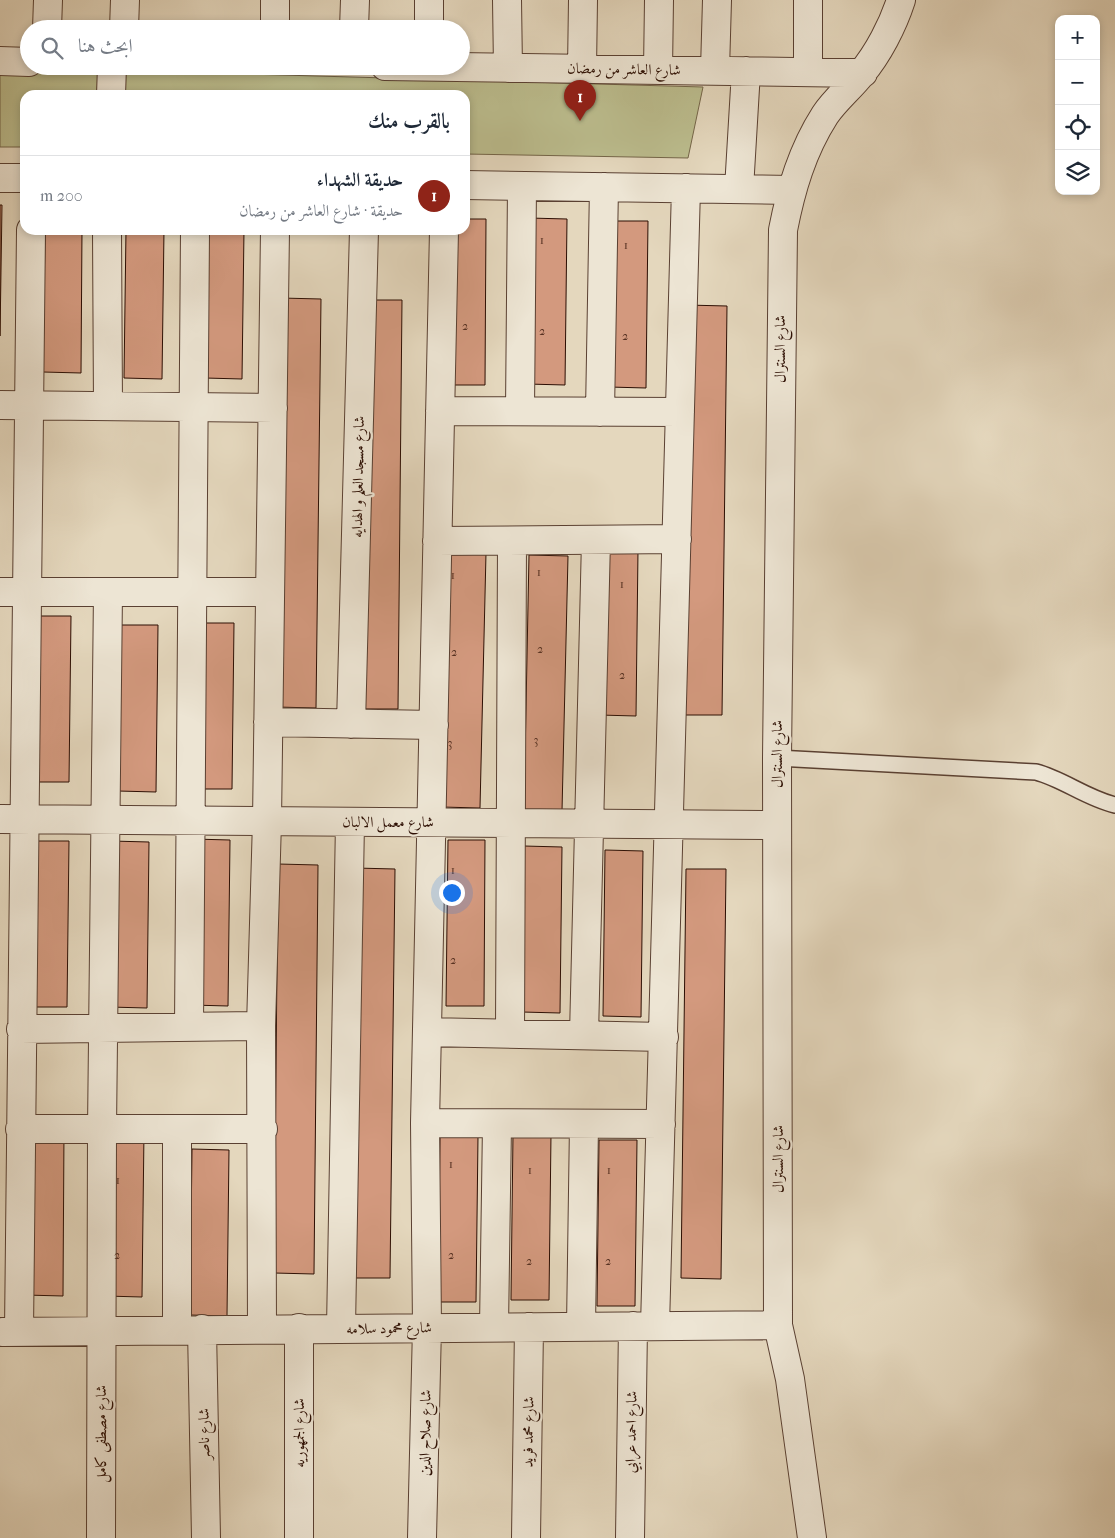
<!DOCTYPE html>
<html lang="ar">
<head>
<meta charset="utf-8">
<style>
  :root { --surface:#fff; --page:#f2f2f3; --text:#1f2937; --muted:#747a83; --line:#e0e1e3; --accent:#8f2418 }
  body { margin:0; font-family:"IM FELL French Canon",Amiri,serif; background:var(--page); color:var(--text); direction:rtl }
  .controls { position:absolute; right:15px; top:15px; display:grid; overflow:hidden; border-radius:10px; box-shadow:0 2px 8px #0003 }
  .controls button { width:45px; height:45px; display:grid; place-items:center; padding:0; border:0; border-bottom:1px solid var(--line); background:var(--surface); color:var(--text); font:25px sans-serif }
  .you { position:absolute; left:451px; top:892px; width:18px; height:18px; margin:-12px; border:4px solid #fff; border-radius:50%; background:#1a73e8; box-shadow:0 0 0 8px #1a73e833 }
  .badge { display:grid; place-items:center; width:32px; height:32px; border-radius:50%; background:var(--accent); color:#fff; font-size:16px; font-weight:700 }
  .pin { position:absolute; translate:-50% -41px; filter:drop-shadow(0 1px 2px #0008) }
  .pin::after { content:''; position:absolute; top:26px; width:18px; height:15px; background:inherit; clip-path:polygon(0 0,100% 0,50% 100%) }
  .list { margin:0; padding:0; list-style:none }
  h2 { display:flex; justify-content:space-between; align-items:center; height:65px; margin:0; padding:0 20px; font-size:21px }
  h2 small { font-size:16px; font-weight:400; color:var(--muted) }
  .list li { display:grid; grid-template-columns:32px 1fr auto; gap:15px; align-items:center; box-sizing:border-box; height:80px; padding:0 20px; border-top:1px solid var(--line) }
  .list b { display:block; font-size:19px; white-space:nowrap }
  .list p { margin:0; font-size:16px; white-space:nowrap; color:var(--muted) }
  .list em { font-size:16px; font-style:normal; color:var(--muted) }
  .icon { flex:none; width:28px; height:28px; fill:none; stroke:currentColor; stroke-width:2; stroke-linecap:round; stroke-linejoin:round }
  .map { position:relative; flex:none; width:1115px; height:1538px; overflow:hidden; direction:ltr }
  .search { position:absolute; background:var(--surface); box-shadow:0 2px 8px #0003; left:20px; top:20px; width:450px; height:55px; display:flex; align-items:center; gap:12px; box-sizing:border-box; padding:0 18px; border-radius:28px; color:var(--muted); font-size:19px }
  .panel { position:absolute; background:var(--surface); box-shadow:0 2px 8px #0003; left:20px; top:90px; width:450px; height:145px; border-radius:15px; direction:rtl }
  .map>svg:first-child { display:block }
  .green { fill:#bbbc8d; stroke:#746548 }
  .building { fill:#d3997e; stroke:#2c0e03 }
  .lines { fill:none; stroke-linecap:round; stroke-linejoin:round }
  .service-casing { stroke:#5a4032; stroke-width:18 }
  .minor-casing { stroke:#5a4032; stroke-width:30 }
  .service { stroke:#ede5d4; stroke-width:15 }
  .minor { stroke:#ede5d4; stroke-width:28 }
  .labels { text-anchor:middle; stroke-width:4.5; stroke-linejoin:round; paint-order:stroke }
  .number-label { font-size:12px; fill:#563122 }
  .street-label { font-size:15px; fill:#2c0e03; stroke:#ede5d4 }
</style>
</head>
<body>
<div class="map">
<svg width="1115" height="1538" viewBox="0 0 1115 1538">
  <rect width="100%" height="100%" fill="#e4d7bd"/>
  <filter id="stains"><feTurbulence type="fractalNoise" baseFrequency=".004" numOctaves="4"/><feColorMatrix values="0 0 0 0 .2 0 0 0 0 .09 0 0 0 0 .02 0 0 0 .5 -.17"/></filter>
  <radialGradient id="worn" r=".72"><stop offset=".6" stop-color="#630" stop-opacity="0"/><stop offset="1" stop-color="#630" stop-opacity=".3"/></radialGradient>
  <path class="green" d="M0,67L703,87L688,158L465,154V95H25V147H0Z"/>
  <path class="building" d="M0,205H2L0,336Z
    M529,218L567,219L565,385L527,384Z
    M465,219H486L485,385H447L449,230H465Z
    M611,221H648L646,388L609,387Z
    M45,230H82L81,373L43,372Z
    M126,230H164L162,379L124,378Z
    M206,230H244L242,379L205,378Z
    M281,298L321,299L316,708L276,707Z
    M362,300H402L398,709H357Z
    M686,305L727,306L722,715H682Z
    M601,549L638,550L636,716L599,715Z
    M447,552L486,553L480,808L441,807Z
    M529,555L568,556L562,811L524,810Z
    M33,616H71L69,782H31Z
    M196,623H234L232,789H194Z
    M120,625H158L156,792L118,791Z
    M193,839L230,840L228,1006L191,1005Z
    M448,840H485L484,1006H446Z
    M32,841H69L67,1007H30Z
    M111,841L149,842L147,1008L109,1007Z
    M524,846L562,847L560,1013L522,1012Z
    M605,850L643,851L641,1017L603,1016Z
    M278,864L318,865L314,1274L274,1273Z
    M355,868L395,869L390,1278H350Z
    M686,869H726L721,1279L681,1278Z
    M27,1129L64,1130L63,1296L25,1295Z
    M107,1130L144,1131L142,1297L105,1296Z
    M513,1134H551L549,1300H511Z
    M440,1136H478L476,1302H438Z
    M599,1140H637L635,1306H597Z
    M192,1149L229,1150L227,1316L190,1315Z"/>
  <g class="lines">
    <defs>
      <path id="service" d="M777,758L1036,772C1063,779 1086,798 1115,805"/>
      <path id="minor" d="M275,0V29
        M507,0L508,68
        M47,29L48,0
        M124,29L125,0
        M354,29L355,0
        M429,29V0
        M0,61L29,62
        M385,66L863,73
        M582,69L583,0
        M658,70L659,0
        M715,70L717,0
        M808,72V0
        M111,95L112,66
        M0,178H25
        M465,185L791,190
        M739,189L746,71
        M107,230L108,406
        M0,405L273,408
        M440,411L680,412
        M520,411L522,186
        M600,412L604,187
        M437,541L677,539
        M0,592H270
        M268,722L434,725
        M351,724L364,230
        M0,819L777,825
        M189,1027L195,230
        M21,1029L261,1026
        M427,1032L664,1037
        M510,1033L512,541
        M584,1035L596,540
        M425,1123L661,1124
        M20,1129H263
        M581,1326L584,1124
        M655,1326L686,188
        M494,1327L497,1124
        M341,1328L350,822
        M202,1329L206,1538
        M262,1329L261,1026L267,821L275,230
        M177,1330V1129
        M19,1331L31,230
        M2,1332L778,1325
        M101,1538L102,1129L108,592
        M299,1538V1328
        M422,1538L427,1327L425,1123L444,230
        M526,1538L529,1327
        M630,1538L633,1326
        M812,1538L790,1379L778,1325L777,758L783,230C791,189 802,151 825,115C835,100 850,88 861,74C878,54 893,25 901,0"/>
    </defs>
    <use href="#service" class="service-casing"/>
    <use href="#minor" class="minor-casing"/>
    <use href="#service" class="service"/>
    <use href="#minor" class="minor"/>
  </g>
  <g class="labels">
    <g class="number-label">
      <text x="542" y="244">1</text>
      <text x="626" y="249">1</text>
      <text x="465" y="330">2</text>
      <text x="542" y="335">2</text>
      <text x="625" y="340">2</text>
      <text x="539" y="576">1</text>
      <text x="453" y="579">1</text>
      <text x="622" y="588">1</text>
      <text x="540" y="653">2</text>
      <text x="454" y="656">2</text>
      <text x="622" y="679">2</text>
      <text x="536" y="744">3</text>
      <text x="450" y="747">3</text>
      <text x="453" y="874">1</text>
      <text x="453" y="964">2</text>
      <text x="451" y="1168">1</text>
      <text x="530" y="1174">1</text>
      <text x="609" y="1174">1</text>
      <text x="118" y="1184">1</text>
      <text x="117" y="1259">2</text>
      <text x="451" y="1259">2</text>
      <text x="529" y="1265">2</text>
      <text x="608" y="1265">2</text>
    </g>
    <g class="street-label">
      <text transform="translate(624 69) rotate(1)" y="5">شارع العاشر من رمضان</text>
      <text transform="translate(780 349) rotate(-90)" y="5">شارع السنترال</text>
      <text transform="translate(358 477) rotate(-89)" y="5">شارع مسجد العلم و الهدايه</text>
      <text transform="translate(777 754) rotate(-90)" y="5">شارع السنترال</text>
      <text x="388" y="827">شارع معمل الالبان</text>
      <text transform="translate(778 1159) rotate(-90)" y="5">شارع السنترال</text>
      <text transform="translate(389 1328) rotate(-1)" y="5">شارع محمود سلامه</text>
      <text transform="translate(528 1432) rotate(-89)" y="5">شارع محمد فريد</text>
      <text transform="translate(631 1432) rotate(-89)" y="5">شارع احمد عرابي</text>
      <text transform="translate(299 1433) rotate(-90)" y="5">شارع الجمهوريه</text>
      <text transform="translate(425 1433) rotate(-89)" y="5">شارع صلاح الدين</text>
      <text transform="translate(101 1434) rotate(-90)" y="5">شارع مصطفى كامل</text>
      <text transform="translate(204 1434) rotate(-91)" y="5">شارع ناصر</text>
    </g>
  </g>
  <rect width="100%" height="100%" filter="url(#stains)"/>
  <rect width="100%" height="100%" fill="url(#worn)"/>
</svg>
<div class="controls">
<button>+</button>
<button>−</button>
<button><svg class="icon" aria-label="locate" viewBox="0 0 24 24"><circle cx="12" cy="12" r="6"/><path d="M12 2v4M12 18v4M2 12h4M18 12h4"/></svg></button>
<button><svg class="icon" aria-label="layers" viewBox="0 0 24 24"><path d="M12 4l9 5-9 5-9-5zM3 14l9 5 9-5"/></svg></button>
</div>
<div class="you"></div>
<div class="pin badge" style="left:580px;top:121px">1</div>
<div class="search"><svg class="icon" aria-label="search" viewBox="0 0 24 24"><circle cx="10" cy="10" r="6"/><path d="M15 15l6 6"/></svg>ابحث هنا</div>
<section class="panel">
<h2>بالقرب منك<small></small></h2>
<ul class="list">
<li><span class="badge">1</span><div><b>حديقة الشهداء</b><p>حديقة · شارع العاشر من رمضان</p></div><em>200 m</em></li>
</ul>
</section>
</div>
</body>
</html>
